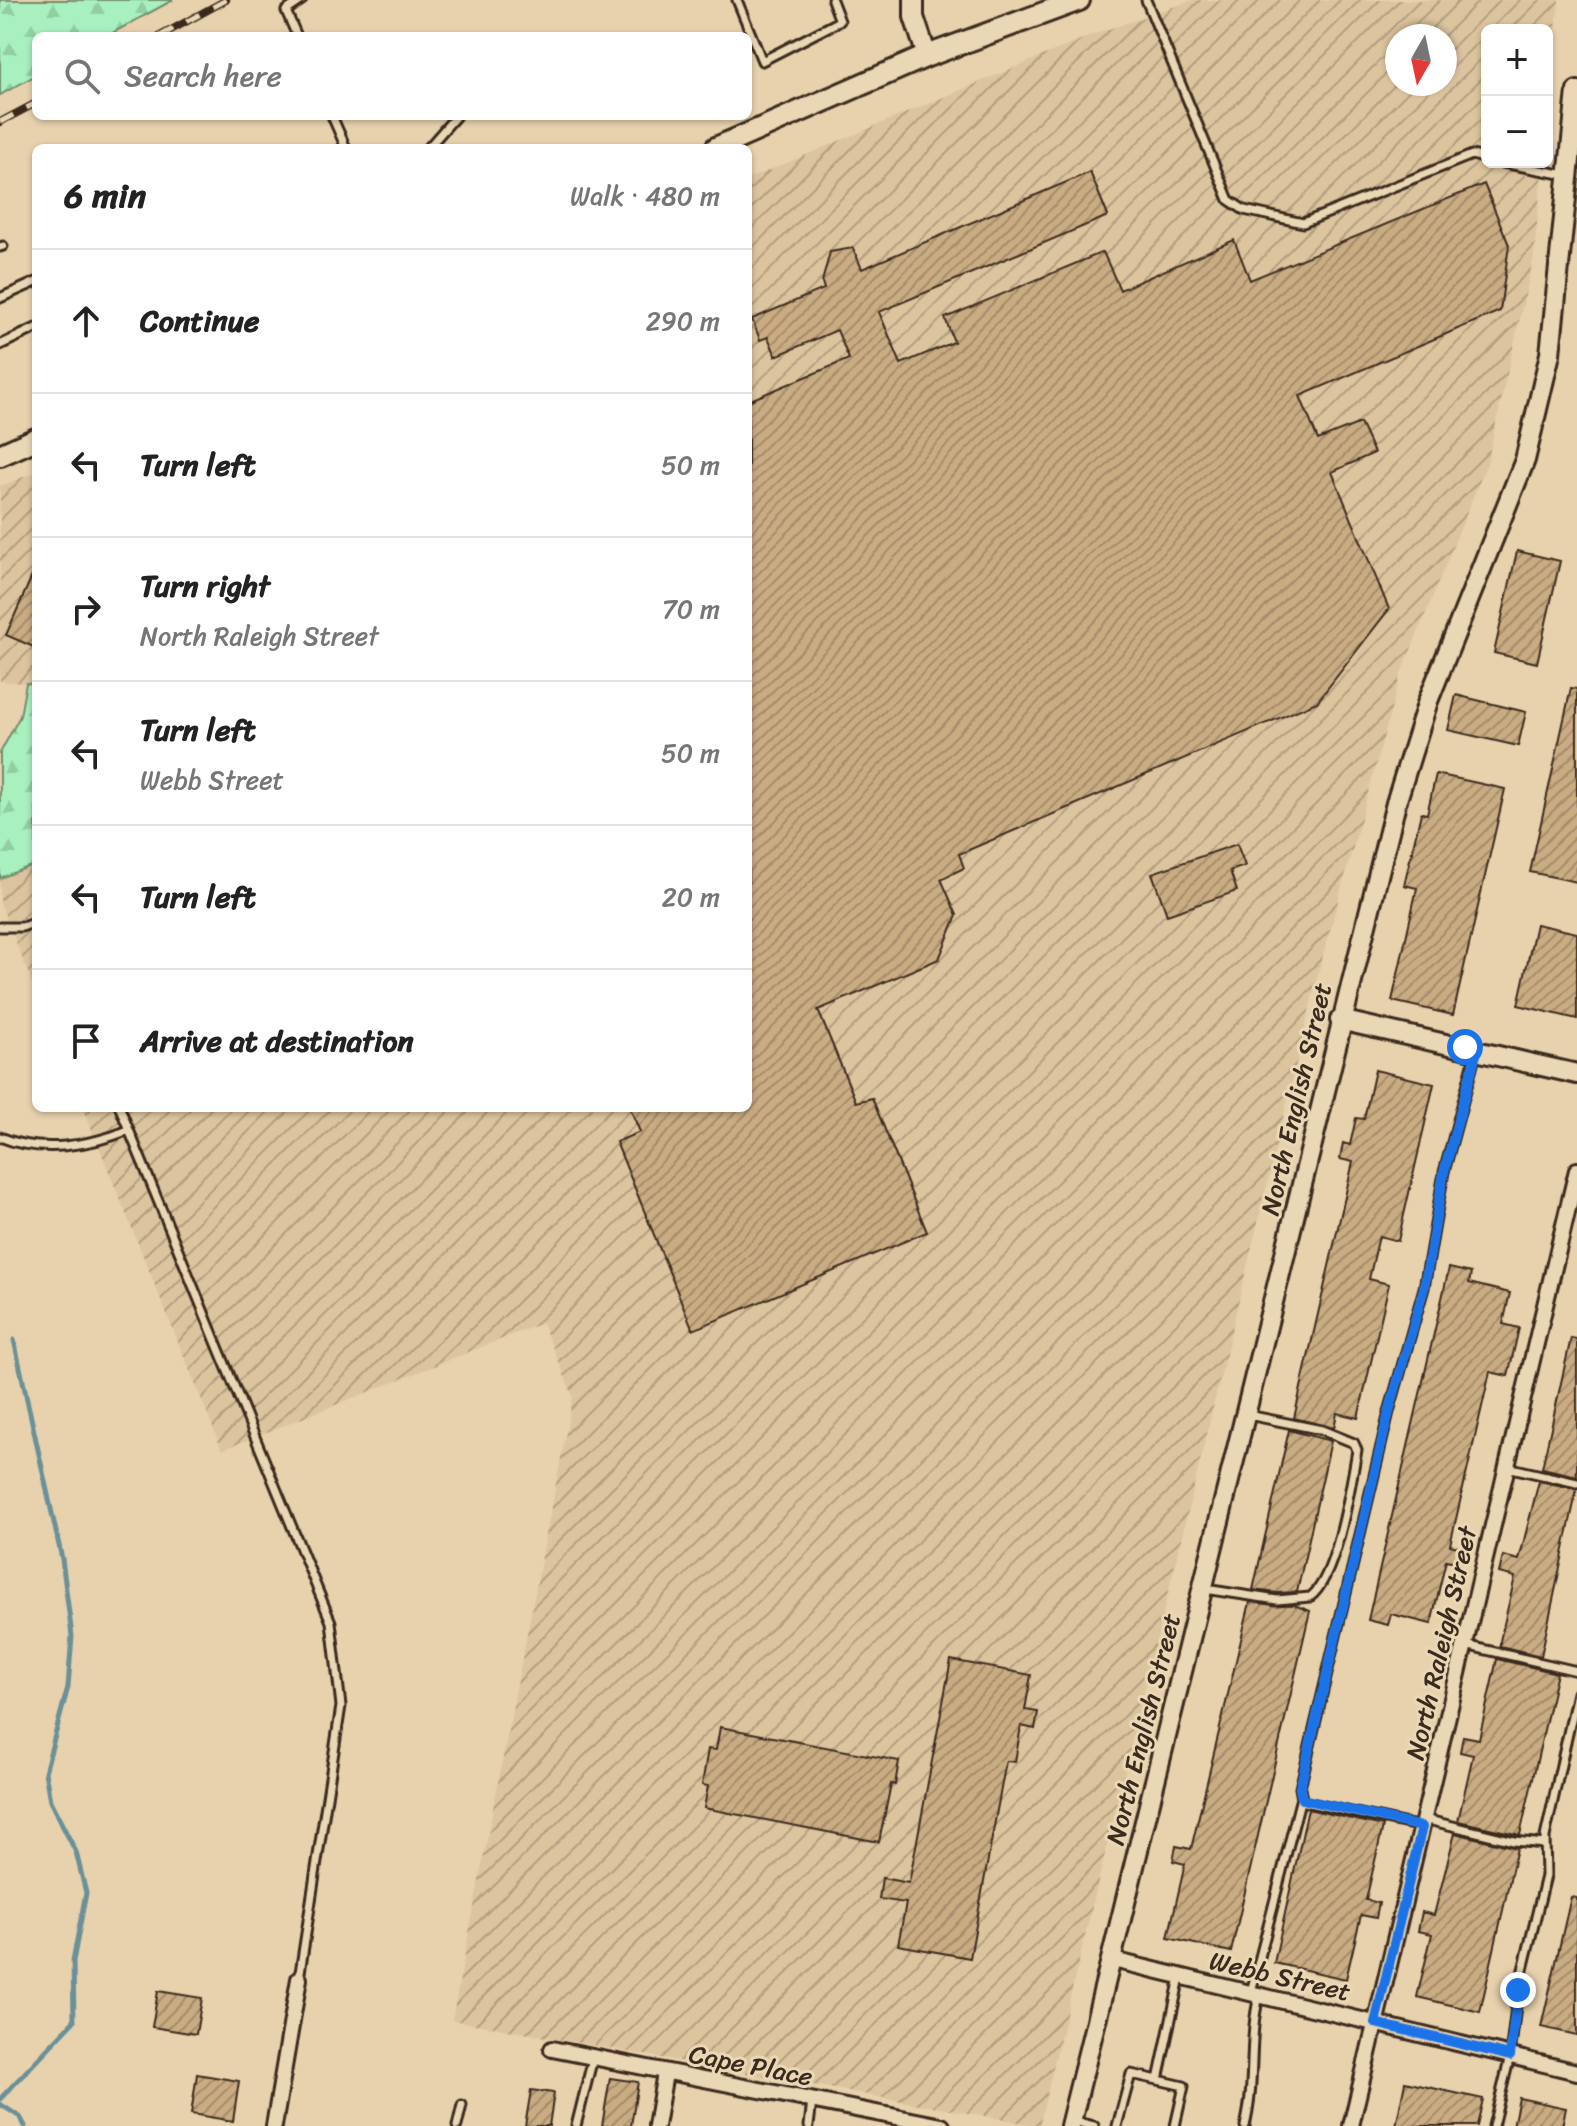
<!DOCTYPE html>
<html lang="en">
<head>
<meta charset="utf-8">
<style>
  :root { --surface:#fff; --page:#f2f2f2; --text:#222; --muted:#767676; --line:#e0e0e0 }
  body { margin:0; font-family:Sriracha,sans-serif; background:var(--page); color:var(--text) }
  .controls { position:absolute; right:24px; top:24px; display:grid; overflow:hidden; border-radius:12px; box-shadow:0 2px 6px #0004 }
  .controls button { width:72px; height:72px; display:grid; place-items:center; padding:0; border:0; border-bottom:2px solid var(--line); background:var(--surface); color:var(--text); font:40px sans-serif }
  .compass { position:absolute; left:1385px; top:24px; width:72px; height:72px; border-radius:50%; background:var(--surface); box-shadow:0 2px 6px #0004; rotate:189deg }
  .stop { position:absolute; width:24px; height:24px; margin:-18px; border:6px solid #1a73e8; border-radius:50%; background:#fff }
  .stop.end { background:#1a73e8; border-color:#fff; box-shadow:0 2px 8px #0008 }
  .list { margin:0; padding:0; list-style:none }
  h2 { display:flex; justify-content:space-between; align-items:center; height:104px; margin:0; padding:0 32px; font-size:34px }
  h2 small { font-size:26px; font-weight:400; color:var(--muted) }
  .list li { display:grid; grid-template-columns:52px 1fr auto; gap:24px; align-items:center; box-sizing:border-box; height:144px; padding:0 32px; border-top:2px solid var(--line) }
  .list b { display:block; font-size:30px; white-space:nowrap }
  .list p { margin:0; font-size:26px; white-space:nowrap; color:var(--muted) }
  .list em { font-size:26px; font-style:normal; color:var(--muted) }
  .icon { flex:none; width:44px; height:44px; fill:none; stroke:currentColor; stroke-width:2; stroke-linecap:round; stroke-linejoin:round }
  .map { position:relative; flex:none; width:1577px; height:2126px; overflow:hidden }
  .search { position:absolute; background:var(--surface); box-shadow:0 2px 6px #0004; left:32px; top:32px; width:720px; height:88px; display:flex; align-items:center; gap:20px; box-sizing:border-box; padding:0 28px; border-radius:12px; color:var(--muted); font-size:30px }
  .panel { position:absolute; background:var(--surface); box-shadow:0 2px 6px #0004; left:32px; top:144px; width:720px; height:968px; border-radius:12px }
  .map>svg:first-child { display:block }
  .industrial { fill:url(#industrial-furrows); fill-rule:evenodd }
  .forest { fill:url(#forest-firs); stroke:#728d6e; stroke-width:2 }
  .lines { fill:none; stroke-linecap:round; stroke-linejoin:round }
  .stream { stroke:#6a9098; stroke-width:5 }
  .building { fill:url(#building-hatch); stroke:#3b2a1e; stroke-width:2 }
  .service-casing { stroke:#3b2a1e; stroke-width:13 }
  .minor-casing { stroke:#3b2a1e; stroke-width:20 }
  .tertiary-casing { stroke:#3b2a1e; stroke-width:24 }
  .secondary-casing { stroke:#3b2a1e; stroke-width:26 }
  .service { stroke:#ead7b5; stroke-width:7 }
  .minor { stroke:#ead7b5; stroke-width:14 }
  .tertiary { stroke:#ead7b5; stroke-width:18 }
  .secondary { stroke:#ead7b5; stroke-width:20 }
  .rail-casing { stroke:#3b2a1e; stroke-width:8 }
  .rail { stroke:#ead7b5; stroke-width:5; stroke-dasharray:15; stroke-linecap:butt }
  .route { stroke:#1a73e8; stroke-width:10 }
  .labels { text-anchor:middle; stroke-width:6; stroke-linejoin:round; paint-order:stroke }
  .street-label { font-size:26px; fill:#3b2a1e; stroke:#ead7b5 }
</style>
</head>
<body>
<div class="map">
<svg width="1577" height="2126" viewBox="0 0 1577 2126">
  <defs>
    <pattern id="industrial-furrows" width="10" height="10" patternUnits="userSpaceOnUse" patternTransform="scale(2)"><rect width="10" height="10" fill="#dcc49e"/><path d="M-1 1l2-2M0 10L10 0M9 11l2-2" fill="none" stroke="#b49f80"/></pattern>
    <pattern id="forest-firs" width="22" height="20" patternUnits="userSpaceOnUse" patternTransform="scale(2)"><rect width="22" height="20" fill="#a8f0bd"/><path d="M5 1l3.5 6h-7zM16 11l3.5 6h-7z" fill="#92cea2"/></pattern>
    <pattern id="building-hatch" width="6" height="6" patternUnits="userSpaceOnUse" patternTransform="scale(2)"><rect width="6" height="6" fill="#caac83"/><path d="M-1 1l2-2M0 6l6-6M5 7l2-2" fill="none" stroke="#a58c6b"/></pattern>
  </defs>
  <rect width="100%" height="100%" fill="#e8d2ae"/>
  <filter id="ink" filterUnits="userSpaceOnUse"><feTurbulence type="fractalNoise" baseFrequency=".0125" numOctaves="2"/><feDisplacementMap in="SourceGraphic" scale="16" xChannelSelector="R" yChannelSelector="G"/><feConvolveMatrix kernelMatrix="1 2 1 2 8 2 1 2 1" color-interpolation-filters="sRGB"/></filter>
  <g filter="url(#ink)">
    <path class="industrial" d="M1193,0H1559L1547,126V30H1487V162H1543L1534,256L1487,463L1401,674L1319,970L1039,2126L452,2020L573,1396L542,1323L222,1450L83,1108H748V179L1097,33ZM1397,36H1445V84H1397Z
      M36,472V684L0,681V486Z
      M36,864V992L0,903V878Z"/>
    <path class="forest" d="M0,0H173L107,36H36V75L0,95Z
      M26,683L36,684V864L0,878V753L20,716Z"/>
    <g class="lines">
      <path class="stream" d="M0,2099L74,2021L73,1961L86,1893L76,1852L50,1801L45,1772L68,1687L72,1636L62,1559L14,1340
        M0,2104L20,2117L25,2126"/>
    </g>
    <path class="building" d="M1090,172L1108,216L879,312L901,364L954,342L945,318L1103,252L1120,290L1234,240L1250,280L1484,184L1509,245L1500,311L1300,396L1318,440L1360,423L1374,453L1332,472L1389,609L1317,702L959,854L964,868L941,879L957,915L939,959L818,1010L856,1102L872,1098L927,1232L693,1330L616,1142L640,1132L630,1108H748V401L849,359L837,330L776,356L768,337L760,340L752,319L824,289L822,282L830,252L853,248L862,269Z
      M1517,551L1560,561L1537,663L1494,653Z
      M36,567V648L6,635Z
      M1571,688L1577,689V882L1530,872Z
      M1456,695L1526,712L1518,746L1448,730Z
      M1436,774L1505,789L1453,1015L1392,1001L1417,888L1404,885L1421,813L1427,814Z
      M1237,844L1245,866L1230,871L1237,891L1167,915L1152,873Z
      M1536,924L1577,933V1019L1518,1005Z
      M1375,1070L1434,1084L1398,1241L1379,1236L1369,1279L1389,1284L1358,1418L1337,1413L1334,1428L1294,1418L1353,1162L1340,1159L1343,1143L1350,1145L1356,1118L1364,1119Z
      M1449,1268L1471,1273L1469,1283L1510,1293L1503,1324L1519,1328L1508,1376L1490,1372L1450,1545L1463,1548L1460,1563L1446,1560L1431,1624L1391,1614L1388,1625L1368,1620Z
      M1571,1338L1577,1339V1476L1542,1468Z
      M1289,1430L1331,1441L1297,1592L1277,1593L1253,1590Z
      M1539,1481L1577,1489L1541,1656L1500,1646V1641L1515,1577L1499,1573L1503,1556L1519,1560Z
      M1250,1602L1294,1605L1310,1611L1231,1952L1168,1938L1185,1864L1173,1861L1176,1846L1191,1849Z
      M1497,1659L1557,1673L1520,1835L1458,1821L1473,1755L1460,1752L1463,1736L1479,1739Z
      M951,1660L1031,1675L1025,1710L1038,1712L1035,1729L1021,1726L1015,1762L1006,1761L970,1958L898,1945L906,1903L879,1899L882,1878L909,1883Z
      M720,1727L899,1761L895,1785L891,1784L879,1842L704,1808L708,1786L702,1785L708,1749L716,1750Z
      M1308,1809L1383,1826L1366,1900L1379,1903L1376,1918L1361,1915L1346,1979L1274,1963Z
      M1455,1833L1517,1848L1480,2012L1417,1997L1432,1934L1418,1931L1422,1912L1434,1915Z
      M1571,1897L1577,1898V2035L1541,2027Z
      M158,1991L202,1998L196,2034L152,2027Z
      M197,2074L239,2081L233,2121L191,2114Z
      M610,2078L638,2082L631,2126H602Z
      M1405,2082L1483,2099L1477,2126H1396Z
      M531,2090L554,2093L549,2126H525Z
      M1519,2098L1566,2108L1562,2126H1513Z"/>
    <g class="lines">
      <defs>
        <path id="service" d="M737,0L762,61L840,21L832,0
          M1146,0L1229,200L1244,210L1303,223L1472,155L1487,159
          M297,36L286,11L302,0
          M332,116L346,148
          M428,148L456,116
          M1497,162L1566,175
          M0,247L3,246
          M0,298L36,282
          M0,345L36,328
          M0,927H22L36,922
          M120,1108L331,1622L341,1706L299,1979
          M0,1137C41,1154 89,1146 129,1130
          M1507,1467L1577,1483
          M1205,1589L1277,1600L1310,1597C1337,1578 1351,1484 1357,1450L1354,1443L1322,1430L1248,1415
          M1465,1645L1577,1671
          M1302,1799L1300,1788L1389,1412L1424,1288L1444,1172L1476,1053
          M1424,1819L1514,1841L1545,1844
          M1251,1992L1300,1801L1422,1827
          M1073,2121L1094,2126
          M457,2126L462,2105
          M576,2126L593,2058
          M809,2126L812,2101
          M1117,2126L1131,2074L1158,2080
          M1175,2126L1184,2086L1158,2080L1180,1977
          M1245,2126C1256,2082 1248,2040 1259,1996
          M1493,2126L1510,2056L1518,1990L1546,1876L1545,1837L1577,1693"/>
        <path id="minor" d="M1113,1960L1577,2072
          M552,2049L942,2126
          M274,2126L299,1979
          M656,2126L665,2073
          M1351,2126L1577,1170"/>
        <path id="tertiary" d="M914,0V17L927,56
          M1340,1020L1577,1074
          M1070,2126L1396,803L1428,701L1525,460L1550,354L1577,91"/>
        <path id="secondary" d="M716,148L927,56L1079,0
          M0,455L36,439"/>
      </defs>
      <use href="#service" class="service-casing"/>
      <use href="#minor" class="minor-casing"/>
      <use href="#tertiary" class="tertiary-casing"/>
      <use href="#secondary" class="secondary-casing"/>
      <use href="#service" class="service"/>
      <use href="#minor" class="minor"/>
      <use href="#tertiary" class="tertiary"/>
      <use href="#secondary" class="secondary"/>
      <defs>
        <path id="rail" d="M160,36L226,0
          M0,122L36,103"/>
      </defs>
      <use href="#rail" class="rail-casing"/>
      <use href="#rail" class="rail"/>
    </g>
  </g>
  <g class="lines" filter="url(#ink)">
    <path class="route" d="M1465,1047L1477,1051L1444,1172L1424,1288L1389,1412L1300,1788L1302,1799L1422,1827L1375,2023L1510,2056L1518,1990"/>
  </g>
  <g class="labels">
    <g class="street-label">
      <text transform="translate(1296 1099) rotate(-77)" y="9">North English Street</text>
      <text transform="translate(1441 1643) rotate(-77)" y="9">North Raleigh Street</text>
      <text transform="translate(1143 1729) rotate(-76)" y="9">North English Street</text>
      <text transform="translate(1280 1976) rotate(13)" y="9">Webb Street</text>
      <text transform="translate(751 2065) rotate(11)" y="9">Cape Place</text>
    </g>
  </g>
</svg>
<div class="controls">
<button>+</button>
<button>−</button>
</div>
<svg class="compass" viewBox="-18 -18 36 36"><path d="M0-13l5 13h-10z" fill="#e53935"/><path d="M0 13l5-13h-10z" fill="#767676"/></svg>
<div class="stop" style="left:1465px;top:1047px"></div>
<div class="stop end" style="left:1518px;top:1990px"></div>
<div class="search"><svg class="icon" aria-label="search" viewBox="0 0 24 24"><circle cx="10" cy="10" r="6"/><path d="M15 15l6 6"/></svg>Search here</div>
<section class="panel">
<h2>6 min<small>Walk · 480 m</small></h2>
<ul class="list">
<li><svg class="icon" aria-label="ahead" viewBox="0 0 24 24"><path d="M12 20V5M6 11l6-6 6 6"/></svg><div><b>Continue</b></div><em>290 m</em></li>
<li><svg class="icon" aria-label="left" viewBox="0 0 24 24"><path d="M17 20v-9H6M10 6l-5 5 5 5"/></svg><div><b>Turn left</b></div><em>50 m</em></li>
<li><svg class="icon" aria-label="right" viewBox="0 0 24 24"><path d="M7 20v-9h11M14 6l5 5-5 5"/></svg><div><b>Turn right</b><p>North Raleigh Street</p></div><em>70 m</em></li>
<li><svg class="icon" aria-label="left" viewBox="0 0 24 24"><path d="M17 20v-9H6M10 6l-5 5 5 5"/></svg><div><b>Turn left</b><p>Webb Street</p></div><em>50 m</em></li>
<li><svg class="icon" aria-label="left" viewBox="0 0 24 24"><path d="M17 20v-9H6M10 6l-5 5 5 5"/></svg><div><b>Turn left</b></div><em>20 m</em></li>
<li><svg class="icon" aria-label="arrive" viewBox="0 0 24 24"><path d="M6 21V4h12l-3 4 3 4H6"/></svg><div><b>Arrive at destination</b></div></li>
</ul>
</section>
</div>
</body>
</html>
